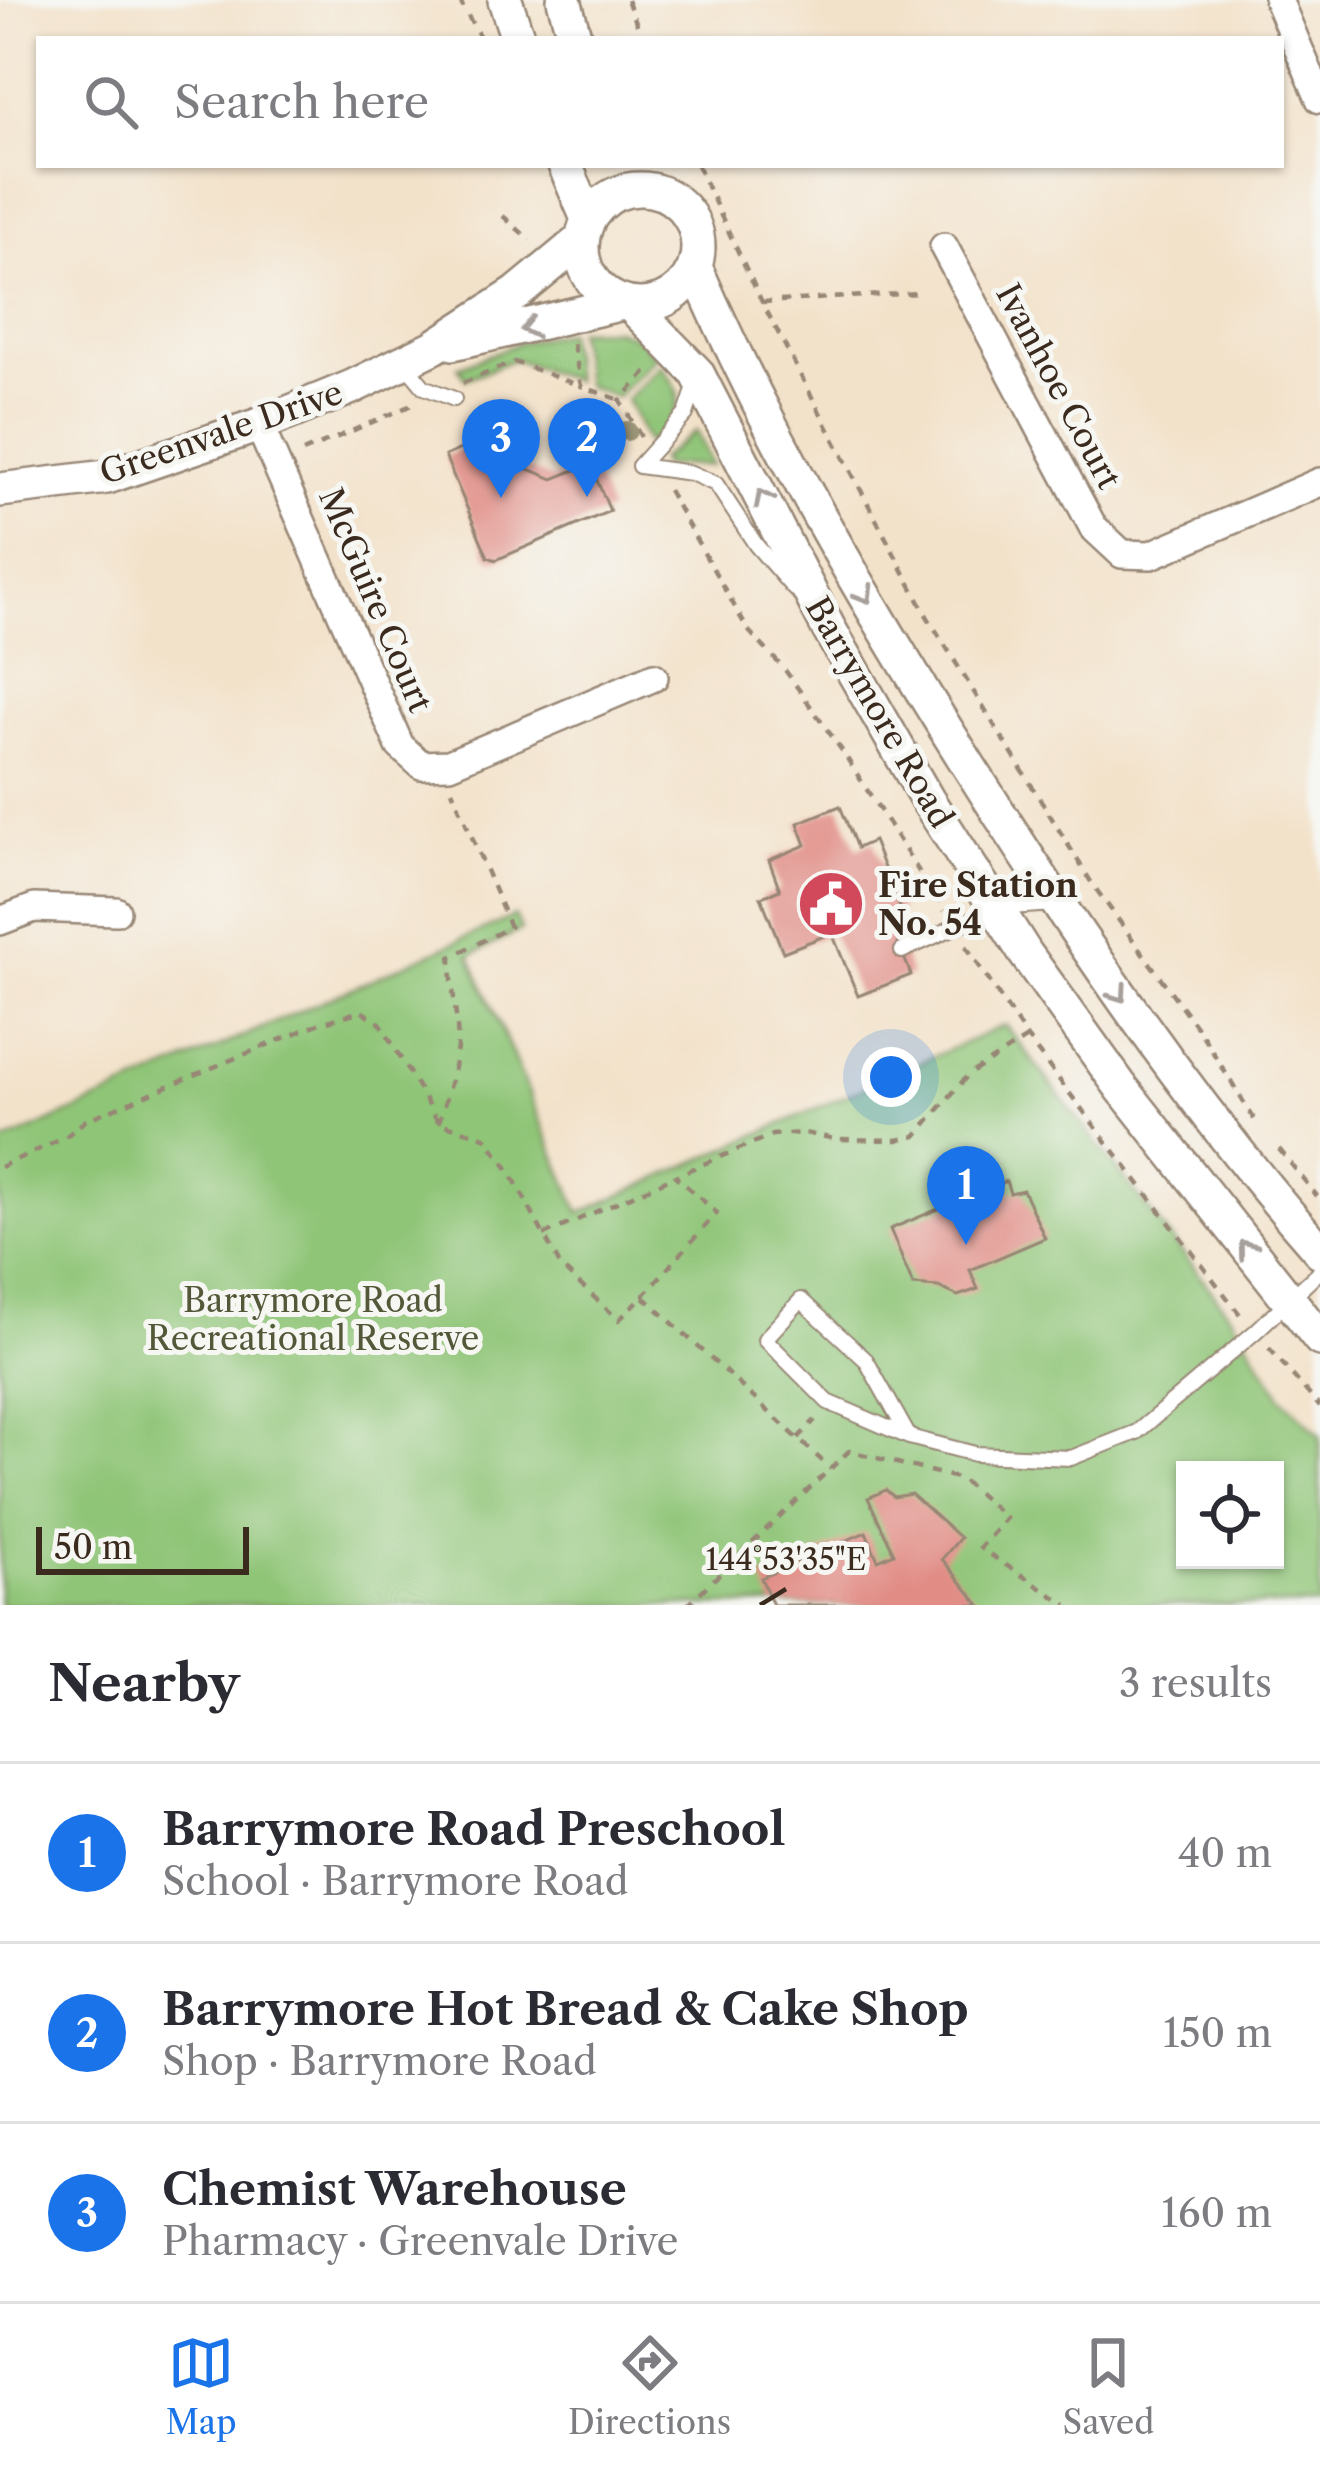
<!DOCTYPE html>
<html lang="en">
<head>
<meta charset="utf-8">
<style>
  :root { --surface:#fff; --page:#f7f7f7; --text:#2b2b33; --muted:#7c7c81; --line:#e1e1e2; --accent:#1a73e8 }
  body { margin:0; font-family:"Libre Caslon Text",serif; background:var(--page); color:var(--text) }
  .controls { position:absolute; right:36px; bottom:36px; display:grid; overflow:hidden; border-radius:0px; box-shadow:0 3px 9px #0004 }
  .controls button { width:108px; height:108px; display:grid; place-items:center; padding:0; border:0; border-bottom:3px solid var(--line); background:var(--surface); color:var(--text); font:60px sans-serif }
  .scale { position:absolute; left:36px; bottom:30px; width:213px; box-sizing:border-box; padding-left:12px; border:6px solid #3b2a1e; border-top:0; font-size:33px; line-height:42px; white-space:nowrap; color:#3b2a1e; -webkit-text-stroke:9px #f6f6f2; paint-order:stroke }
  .you { position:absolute; left:891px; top:1077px; width:42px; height:42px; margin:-30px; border:9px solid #fff; border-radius:50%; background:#1a73e8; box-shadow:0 0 0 18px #1a73e833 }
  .badge { display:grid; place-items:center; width:78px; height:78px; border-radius:50%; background:var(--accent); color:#fff; font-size:39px; font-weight:700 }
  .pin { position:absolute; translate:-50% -99px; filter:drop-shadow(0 3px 6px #0008) }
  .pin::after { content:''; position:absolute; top:63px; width:42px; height:36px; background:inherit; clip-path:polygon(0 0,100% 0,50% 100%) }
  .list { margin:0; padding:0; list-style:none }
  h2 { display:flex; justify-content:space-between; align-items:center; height:156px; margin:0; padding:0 48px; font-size:51px }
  h2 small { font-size:39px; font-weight:400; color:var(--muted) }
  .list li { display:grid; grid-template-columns:78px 1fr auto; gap:36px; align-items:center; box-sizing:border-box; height:180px; padding:0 48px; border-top:3px solid var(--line) }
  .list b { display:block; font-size:45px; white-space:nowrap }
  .list p { margin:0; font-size:39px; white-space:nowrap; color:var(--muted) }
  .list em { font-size:39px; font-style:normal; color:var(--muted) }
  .icon { flex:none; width:66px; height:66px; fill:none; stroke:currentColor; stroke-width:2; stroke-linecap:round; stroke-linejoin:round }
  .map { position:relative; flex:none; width:1320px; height:1605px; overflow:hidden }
  .search { position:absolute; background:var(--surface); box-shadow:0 3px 9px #0004; left:36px; right:36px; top:36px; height:132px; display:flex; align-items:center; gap:30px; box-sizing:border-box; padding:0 42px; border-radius:0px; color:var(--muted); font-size:45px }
  .sheet { height:696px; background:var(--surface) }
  nav { display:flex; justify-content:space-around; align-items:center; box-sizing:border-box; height:168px; border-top:3px solid var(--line); background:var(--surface); font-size:33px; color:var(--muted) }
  nav a { display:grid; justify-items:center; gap:6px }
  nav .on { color:var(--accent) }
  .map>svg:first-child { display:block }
  .green { fill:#8fc577; stroke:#65784a; stroke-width:3; fill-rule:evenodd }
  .building { fill:#e18d86 }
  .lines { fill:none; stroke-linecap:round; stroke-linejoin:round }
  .service-casing { stroke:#978674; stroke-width:18 }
  .minor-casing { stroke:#978674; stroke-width:32 }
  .tertiary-casing { stroke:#978674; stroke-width:38 }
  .path { stroke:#978674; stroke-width:4.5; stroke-dasharray:9 9; stroke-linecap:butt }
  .service { stroke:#fff; stroke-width:14 }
  .minor { stroke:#fff; stroke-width:27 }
  .tertiary { stroke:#fff; stroke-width:33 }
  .tree { fill:#9c967a }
  .oneway { stroke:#a79f9a }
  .ticks { fill:none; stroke:#3b2a1e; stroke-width:4.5 }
  .labels { text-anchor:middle; stroke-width:10; stroke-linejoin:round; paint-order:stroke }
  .street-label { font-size:33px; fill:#3b2a1e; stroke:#f6f6f2 }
  .poi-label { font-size:33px; font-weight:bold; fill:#3b2a1e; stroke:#f6f6f2; text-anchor:start }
  .park-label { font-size:33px; fill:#545839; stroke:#f6f6f2 }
  .ticks-label { font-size:30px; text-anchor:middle; fill:#3b2a1e; stroke:#f6f6f2; stroke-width:10; stroke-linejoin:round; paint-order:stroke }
</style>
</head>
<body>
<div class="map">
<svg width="1320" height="1605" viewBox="0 0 1320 1605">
  <rect width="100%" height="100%" fill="#f6f6f2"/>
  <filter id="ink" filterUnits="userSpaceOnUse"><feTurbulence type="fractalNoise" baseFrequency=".00833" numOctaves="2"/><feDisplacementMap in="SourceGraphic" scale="24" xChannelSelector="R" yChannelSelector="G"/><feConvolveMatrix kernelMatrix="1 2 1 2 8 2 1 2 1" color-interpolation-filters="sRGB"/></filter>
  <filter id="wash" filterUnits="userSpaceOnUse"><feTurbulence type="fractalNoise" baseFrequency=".004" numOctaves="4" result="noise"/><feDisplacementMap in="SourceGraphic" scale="48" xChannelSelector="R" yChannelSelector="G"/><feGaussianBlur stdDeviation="2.7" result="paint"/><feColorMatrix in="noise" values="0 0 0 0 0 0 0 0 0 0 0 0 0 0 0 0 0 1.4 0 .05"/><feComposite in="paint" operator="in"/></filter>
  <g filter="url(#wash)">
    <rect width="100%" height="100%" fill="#f3e2ca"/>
    <path class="green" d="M616,329L636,337L656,357L616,397L585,385L576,330Z
      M566,332L574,381L514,359L466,379L458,367L519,343Z
      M662,365C666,373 675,383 677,392C681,412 664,436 647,443L626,399Z
      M696,431L711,465L663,466L660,459Z
      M515,916L521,930L470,956L580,1213L1005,1025L1233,1318L1282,1397L1320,1435V1605H0V1144ZM1185,1470H1275V1560H1185Z"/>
    <g id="blocks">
      <path class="building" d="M493,435L504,459L553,479L590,464L610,511L496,560L488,557L445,456Z
        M840,806L857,848L873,841L901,910L888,916L911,975L858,996L832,933L783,952L761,897L780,890L769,860L806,845L798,823Z
        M1006,1181L1010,1193L1023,1190L1045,1238L970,1270L978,1289L958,1296L938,1287L913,1285L890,1229Z
        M886,1490L894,1497L911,1494L960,1538L942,1559L980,1605H773L761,1578L866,1532L878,1560L894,1553L868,1498Z"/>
    </g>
  </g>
  <g filter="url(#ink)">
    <use href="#blocks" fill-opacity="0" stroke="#978674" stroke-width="3"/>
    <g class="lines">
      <defs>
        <path id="service" d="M403,362L424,387L454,399
          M639,466L691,473L716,484L756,545L794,589
          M639,466L686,414L696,384
          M902,951L996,908L1055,904
          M909,1437L866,1360L801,1300L765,1339L828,1402L909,1437L975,1454L1071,1458L1137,1432L1255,1332L1320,1271"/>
        <path id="minor" d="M1278,0L1320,99
          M944,247L1093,527L1122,554L1151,555L1320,482
          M259,425L400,746L421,765L449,764L654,677
          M0,921L34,908L116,911"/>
        <path id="tertiary" d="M505,0L518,39
          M564,0L575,39
          M565,165L588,219
          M582 247a58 58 0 1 1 116 0a58 58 0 1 1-116 0Z
          M695,267C770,440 867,604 967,763C1075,934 1187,1099 1320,1251
          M631,305L697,373L829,629L928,801L1025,953L1121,1087L1320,1339
          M453,343L623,303
          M0,490L107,477L259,425L352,387L434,347L517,293L581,240"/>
      </defs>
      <use href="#service" class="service-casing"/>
      <use href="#minor" class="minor-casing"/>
      <use href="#tertiary" class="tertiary-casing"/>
      <path class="path" d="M459,0L481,39
        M627,0L643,39
        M697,165L762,302L927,616L1093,885L1201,1033L1256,1122
        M503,216L530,240
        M762,302L918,293
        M573,344L581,386L620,400
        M463,383L514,362L581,386
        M488,437L492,419
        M641,437L620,400L650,369
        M303,452L414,404
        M591,468L600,462
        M668,490L748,630L785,670L843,752L944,911
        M966,946L1027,1038L1242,1317
        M439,1123C447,1092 460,1059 457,1026C455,1003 451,981 451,957L510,927L452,790
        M1279,1149L1317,1196
        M0,1167L64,1138L86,1120L318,1024L361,1011L380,1023L439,1123L485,1137L509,1170L561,1267L619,1320L643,1296L831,1469
        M544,1235L675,1176
        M643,1296L717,1213L675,1176L772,1135L805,1133L835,1139L897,1140L916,1136L968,1075L1027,1038
        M1269,1348L1320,1407
        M798,1438L815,1420
        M687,1605L849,1451L961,1479L1006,1518L980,1548L1067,1605"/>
      <use href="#service" class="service"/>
      <use href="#minor" class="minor"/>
      <use href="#tertiary" class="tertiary"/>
    </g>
    <circle class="tree" cx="627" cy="431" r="10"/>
    <defs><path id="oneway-chevron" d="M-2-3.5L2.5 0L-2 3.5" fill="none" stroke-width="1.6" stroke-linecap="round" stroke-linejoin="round" transform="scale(3)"/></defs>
    <g class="oneway">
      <use href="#oneway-chevron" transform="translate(529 328) rotate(167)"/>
      <use href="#oneway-chevron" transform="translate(763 498) rotate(-117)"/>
      <use href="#oneway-chevron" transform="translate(865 595) rotate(59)"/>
      <use href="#oneway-chevron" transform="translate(1119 994) rotate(55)"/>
      <use href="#oneway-chevron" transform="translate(1246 1248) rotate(-129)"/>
    </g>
  </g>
  <path class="ticks" d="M760,1605L786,1589"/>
  <defs>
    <symbol id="civic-disc" viewBox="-11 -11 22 22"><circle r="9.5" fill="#d1495b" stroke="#f6f6f2"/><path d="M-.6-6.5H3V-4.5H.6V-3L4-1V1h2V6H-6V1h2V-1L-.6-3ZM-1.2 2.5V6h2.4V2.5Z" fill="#fff"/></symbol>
  </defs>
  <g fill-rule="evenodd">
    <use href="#civic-disc" x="793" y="866" width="76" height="76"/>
  </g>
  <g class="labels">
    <g class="street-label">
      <text transform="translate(1059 386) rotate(62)" y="12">Ivanhoe Court</text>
      <text transform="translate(221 432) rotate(-19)" y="12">Greenvale Drive</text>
      <text transform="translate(376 600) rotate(67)" y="12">McGuire Court</text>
      <text transform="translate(880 712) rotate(60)" y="12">Barrymore Road</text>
    </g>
    <g class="poi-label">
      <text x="878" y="897">Fire Station<tspan x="878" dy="38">No. 54</tspan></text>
    </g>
    <g class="park-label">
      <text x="313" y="1312">Barrymore Road<tspan x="313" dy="38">Recreational Reserve</tspan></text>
    </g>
  </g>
  <g class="ticks-label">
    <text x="786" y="1570">144°53'35"E</text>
  </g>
</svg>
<div class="controls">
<button><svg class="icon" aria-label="locate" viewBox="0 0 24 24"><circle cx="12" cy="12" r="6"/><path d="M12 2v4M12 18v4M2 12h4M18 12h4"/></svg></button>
</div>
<div class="scale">50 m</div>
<div class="you"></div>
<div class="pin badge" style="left:966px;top:1245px">1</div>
<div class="pin badge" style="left:587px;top:497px">2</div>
<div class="pin badge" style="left:501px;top:498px">3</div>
<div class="search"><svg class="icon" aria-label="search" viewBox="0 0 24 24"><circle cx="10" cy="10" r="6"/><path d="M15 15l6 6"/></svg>Search here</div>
</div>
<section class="sheet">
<h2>Nearby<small>3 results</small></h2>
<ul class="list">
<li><span class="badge">1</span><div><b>Barrymore Road Preschool</b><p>School · Barrymore Road</p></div><em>40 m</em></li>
<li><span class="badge">2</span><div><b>Barrymore Hot Bread &amp; Cake Shop</b><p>Shop · Barrymore Road</p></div><em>150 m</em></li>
<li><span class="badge">3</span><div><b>Chemist Warehouse</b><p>Pharmacy · Greenvale Drive</p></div><em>160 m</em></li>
</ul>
</section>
<nav>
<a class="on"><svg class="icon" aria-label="map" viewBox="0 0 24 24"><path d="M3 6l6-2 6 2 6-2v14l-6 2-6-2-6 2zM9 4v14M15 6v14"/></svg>Map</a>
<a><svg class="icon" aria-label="directions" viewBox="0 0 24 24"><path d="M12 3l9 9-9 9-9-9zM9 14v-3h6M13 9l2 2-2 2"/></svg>Directions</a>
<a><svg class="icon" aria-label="saved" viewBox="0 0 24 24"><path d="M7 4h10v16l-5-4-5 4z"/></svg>Saved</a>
</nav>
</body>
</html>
